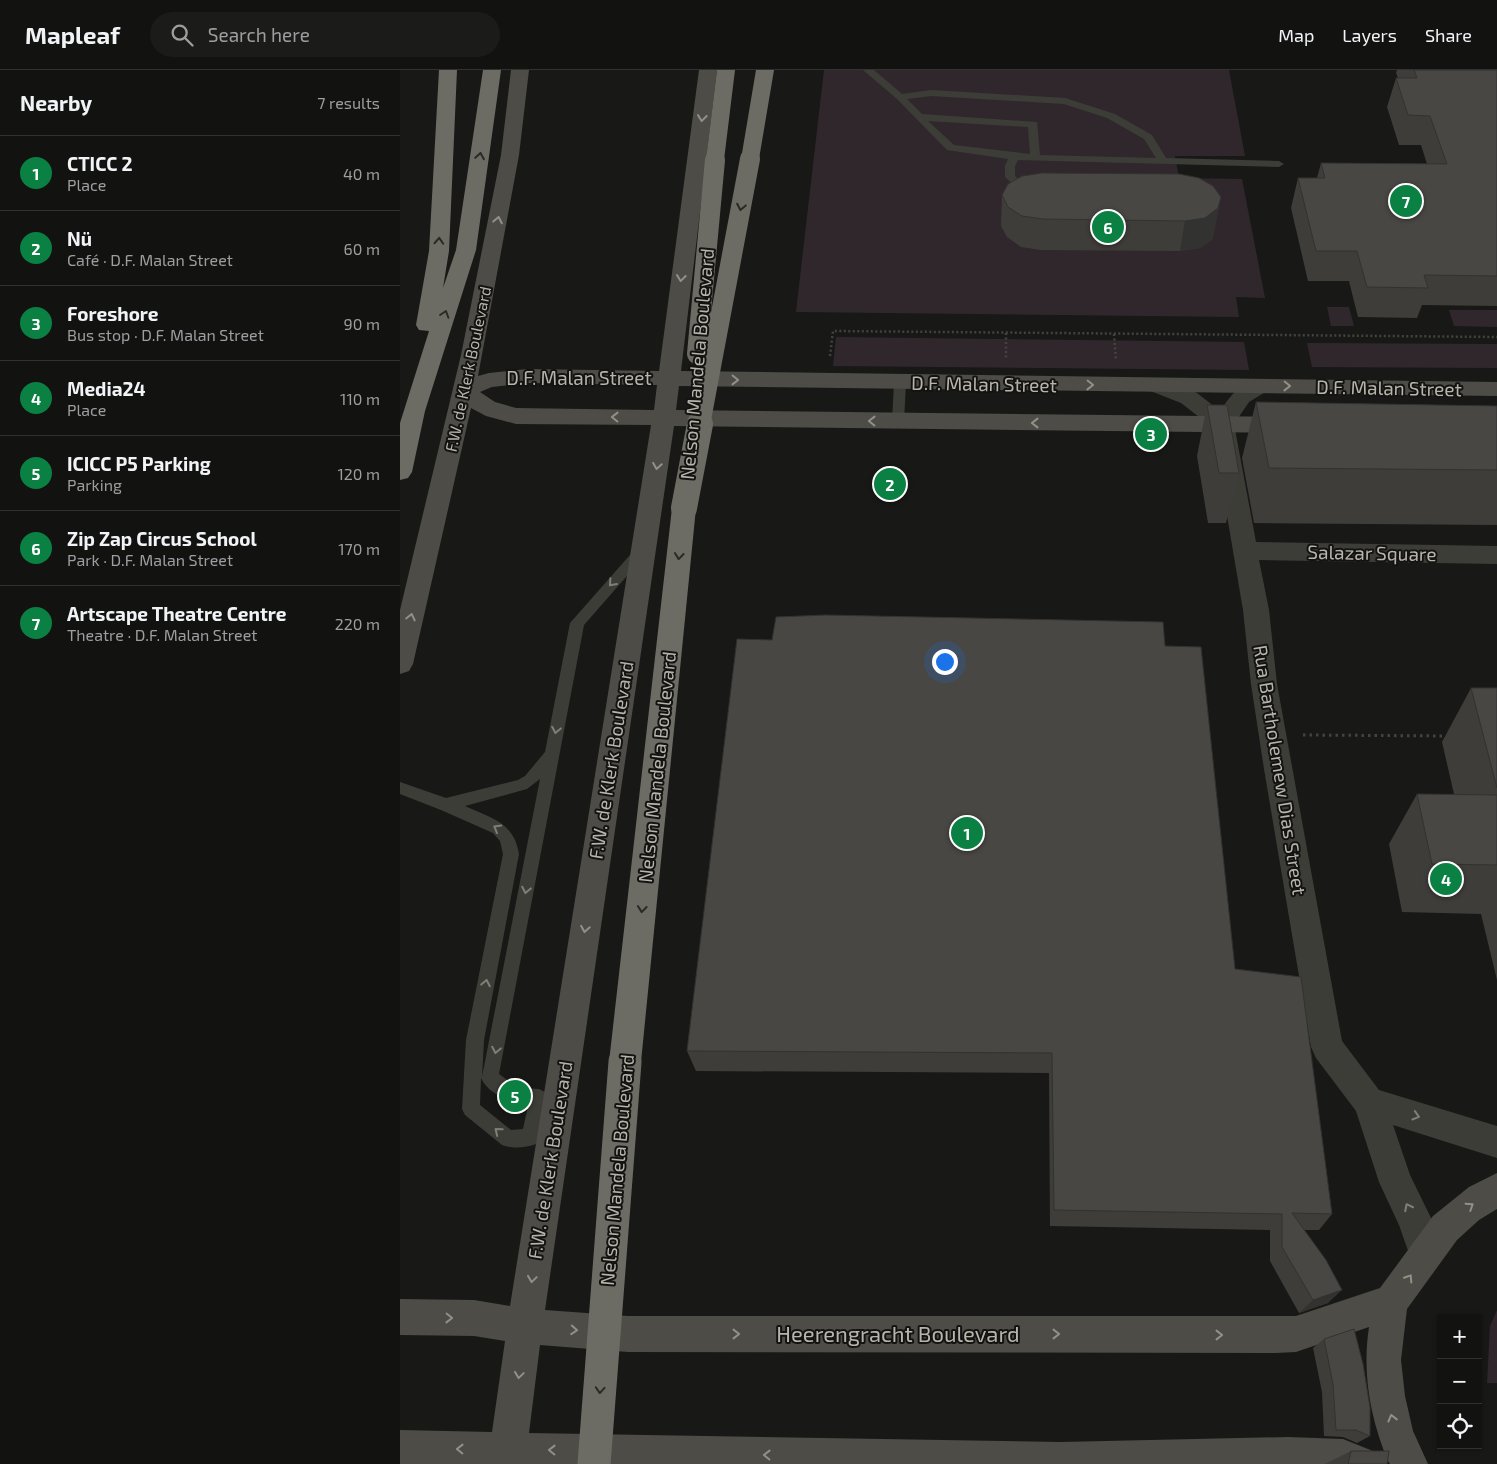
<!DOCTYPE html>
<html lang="en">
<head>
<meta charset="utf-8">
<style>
  :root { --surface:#121211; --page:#1b1b1a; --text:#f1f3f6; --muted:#9c9e9f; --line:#313231; --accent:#0b8043 }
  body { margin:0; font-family:"Exo 2",sans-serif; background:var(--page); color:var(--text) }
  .controls { position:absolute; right:15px; bottom:15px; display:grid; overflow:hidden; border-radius:0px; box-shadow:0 1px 4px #0004 }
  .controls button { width:45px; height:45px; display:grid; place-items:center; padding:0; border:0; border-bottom:1px solid var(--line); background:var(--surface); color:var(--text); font:25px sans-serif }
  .you { position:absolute; left:544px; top:591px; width:18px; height:18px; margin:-12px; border:4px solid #fff; border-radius:50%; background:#1a73e8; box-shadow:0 0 0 8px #1a73e833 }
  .badge { display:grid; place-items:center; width:32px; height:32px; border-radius:50%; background:var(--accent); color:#fff; font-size:16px; font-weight:700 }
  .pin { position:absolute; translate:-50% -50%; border:2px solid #fff; box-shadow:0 1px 5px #0006 }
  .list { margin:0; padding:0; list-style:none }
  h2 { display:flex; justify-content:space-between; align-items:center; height:65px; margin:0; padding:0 20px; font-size:21px }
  h2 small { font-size:16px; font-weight:400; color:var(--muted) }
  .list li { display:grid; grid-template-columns:32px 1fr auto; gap:15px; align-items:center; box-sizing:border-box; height:75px; padding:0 20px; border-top:1px solid var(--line) }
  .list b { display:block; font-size:19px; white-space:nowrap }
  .list p { margin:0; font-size:16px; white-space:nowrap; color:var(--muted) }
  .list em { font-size:16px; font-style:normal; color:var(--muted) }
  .icon { flex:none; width:28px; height:28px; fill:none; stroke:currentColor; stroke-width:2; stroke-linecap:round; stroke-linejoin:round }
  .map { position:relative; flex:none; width:1097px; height:1394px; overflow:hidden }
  header { display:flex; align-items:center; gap:30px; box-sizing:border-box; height:70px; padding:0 25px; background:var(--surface); border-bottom:1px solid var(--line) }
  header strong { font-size:24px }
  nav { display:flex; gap:28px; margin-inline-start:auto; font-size:18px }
  .search { width:350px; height:45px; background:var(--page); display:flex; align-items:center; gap:12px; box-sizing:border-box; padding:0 18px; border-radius:28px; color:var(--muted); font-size:19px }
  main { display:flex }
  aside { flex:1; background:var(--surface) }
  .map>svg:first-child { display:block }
  .green { fill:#30272d }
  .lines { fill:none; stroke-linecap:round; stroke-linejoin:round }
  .path-far1 { stroke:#44433e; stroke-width:2.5; stroke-dasharray:2 2.5; stroke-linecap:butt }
  .path { stroke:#44433e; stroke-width:3; stroke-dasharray:2.5 4; stroke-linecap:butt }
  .lane { fill:#3d3d38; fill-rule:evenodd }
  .street { fill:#3d3d38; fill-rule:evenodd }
  .secondary { fill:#4d4c46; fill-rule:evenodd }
  .highway { fill:#6d6c64; fill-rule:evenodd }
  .highway-bridge-far2 { stroke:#6d6c64; stroke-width:20 }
  .highway-bridge-far1 { stroke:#6d6c64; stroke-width:26 }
  .highway-bridge { stroke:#6d6c64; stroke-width:33 }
  .wall { fill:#3e3d3a }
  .shaded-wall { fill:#323230 }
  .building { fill:#484744; stroke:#323230 }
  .oneway { stroke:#929087 }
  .oneway2 { stroke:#2a2926 }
  .oneway3 { stroke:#807e77 }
  .labels { text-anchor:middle; stroke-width:4; stroke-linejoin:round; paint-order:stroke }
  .far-street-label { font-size:16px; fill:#b7b4aa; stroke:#131312 }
  .street-label { font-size:19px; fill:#b7b4aa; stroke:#131312 }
  .near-street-label { font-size:22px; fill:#b7b4aa; stroke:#131312 }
</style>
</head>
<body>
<header>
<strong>Mapleaf</strong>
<div class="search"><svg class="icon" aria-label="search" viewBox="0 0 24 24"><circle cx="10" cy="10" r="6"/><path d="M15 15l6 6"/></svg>Search here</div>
<nav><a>Map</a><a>Layers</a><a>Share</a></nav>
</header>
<main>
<aside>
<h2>Nearby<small>7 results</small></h2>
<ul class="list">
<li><span class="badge">1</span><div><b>CTICC 2</b><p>Place</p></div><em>40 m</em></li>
<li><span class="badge">2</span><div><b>Nü</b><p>Café · D.F. Malan Street</p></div><em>60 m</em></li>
<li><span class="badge">3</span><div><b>Foreshore</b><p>Bus stop · D.F. Malan Street</p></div><em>90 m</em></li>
<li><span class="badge">4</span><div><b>Media24</b><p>Place</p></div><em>110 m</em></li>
<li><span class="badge">5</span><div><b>ICICC P5 Parking</b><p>Parking</p></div><em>120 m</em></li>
<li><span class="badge">6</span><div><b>Zip Zap Circus School</b><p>Park · D.F. Malan Street</p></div><em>170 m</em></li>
<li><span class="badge">7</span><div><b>Artscape Theatre Centre</b><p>Theatre · D.F. Malan Street</p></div><em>220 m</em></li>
</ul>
</aside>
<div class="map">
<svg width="1097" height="1394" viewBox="0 0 1097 1394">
  <rect width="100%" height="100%" fill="#181817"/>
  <path class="green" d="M424,0H829L845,86H775L779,108L842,109L865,228L836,227L839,247L396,242Z
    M927,237H949L954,256H931Z
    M1049,240H1097V257L1054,256Z
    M436,267L844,272L849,300L433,296Z
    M907,273L1097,274V298L912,297Z
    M1097,1240V1313H1087L1090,1256Z"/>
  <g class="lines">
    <path class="path-far1" d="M606,263V290
      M714,264L716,291
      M430,286L433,261L1097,267"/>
    <path class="path" d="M903,665L1049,666"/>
    <path class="lane" d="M463,0H474L502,24L531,20L665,28L715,44L752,65L766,88L879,91L884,94L879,97L618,90L615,96V106L624,114L635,116L636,118L631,121L617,118L605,107V96L608,89L547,80L497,29ZM531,26L664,34L707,48L744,69L756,88L640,85L637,52L522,44L507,29ZM528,51L628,57L630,84L554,75Z
      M500,309L506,313L504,351L498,355L492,351L494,313Z
      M242,475L247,477L249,480L247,483L184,555L99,1004L118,1018L139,1019L145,1022L148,1028L136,1074C126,1078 112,1079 102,1075L65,1045L62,1039L66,970L103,784L100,771L93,763L41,740L0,724V712L46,728L118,710L125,706L145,682L170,553L237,477ZM140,709L82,1007L84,970L119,784C114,752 91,748 65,736L127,719ZM81,1008C88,1024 113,1034 128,1036L123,1059L111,1060L80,1035Z"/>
    <path class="street" d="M756,308L797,323L820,341C831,325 845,305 867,311L870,316L867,321L849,332L834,354L856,472L1097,476V494L859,490L869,540L877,614L942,971L979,1020L1097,1056V1088L993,1055L1010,1105L1032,1150L1042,1183L1037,1195L1025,1200L1013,1195L999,1155L979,1112L956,1041L916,988L911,977L864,699L851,614L843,540L812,357L781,333L748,320L745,315L748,310Z"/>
    <path class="secondary" d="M111,0H129L119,85L78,306L89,303L127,299L259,301L299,0H317L281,301L1097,312V326L279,316L276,340L888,347L896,350L899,355L896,360L888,363L274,356L145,1240L228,1246H896L980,1218L1033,1146L1069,1117L1097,1103V1139L1079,1150L1057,1170L1007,1239L1001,1290L1005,1326L1013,1361L1028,1394H990L988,1391C970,1347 962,1304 969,1257L896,1282L875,1283L228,1282L140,1275L129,1363L661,1372L888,1367L943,1369L973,1381L979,1394H0V1360L92,1362L105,1271L74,1266L0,1265V1229L74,1230L110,1236L251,355L116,354L86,346L71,338L13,594L9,601L0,604V540L61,285L101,85ZM127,313L257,315L254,340L116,338L95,332L80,322L92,317Z"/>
    <path class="highway" d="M39,0H57L49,181L43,218L56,180L83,0H101L76,180L25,341L12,402L8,408L0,410V353L29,261L19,260L16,255L29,181Z
      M317,0H335L324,90L322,94L315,96L308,94L306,90Z
      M356,0H374L359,89L357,93L350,95L343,93L341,89Z
      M284,429L292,432L296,438L241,992L236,1003L225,1007L214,1003L209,992L272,438L276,432Z"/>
    <path class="highway-bridge-far2" d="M297,284L315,90
      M300,355L350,89"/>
    <path class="highway-bridge-far1" d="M284,438L300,354"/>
    <path class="highway-bridge" d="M194,1394L225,992"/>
  </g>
  <path class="wall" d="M997,0H1097V236L1022,235L1017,248L958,247L949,211H908L891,138L898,108H917L921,93L1027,94L1021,75H999L987,37L996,8H998L996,3Z
    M779,104L813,169L800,178L780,181L641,180L621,177L607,167L601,156L602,125Z
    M856,332L1097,336V455L854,453L842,388Z
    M807,335L839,403L826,453H808L797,386Z
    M765,576L835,899L932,1144L919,1160H904L928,1233L899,1243L870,1191V1160L650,1156L649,1003L296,1001L287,981Z
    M1071,618H1097V910L1081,844L1002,842L989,774L1017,724H1054L1042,672Z
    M924,1269L970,1366L957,1373L943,1367L924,1366L922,1322L913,1278Z
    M951,1381L987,1394H925Z"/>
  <path class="shaded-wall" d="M821,127L813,169L800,178L780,181L785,151Z
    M942,1220L928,1233L899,1243L913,1230Z"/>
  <path class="building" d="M1014,0H1097V206L1024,205L1028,218L967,217L957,181H916L898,108H925L921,93L1047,94L1030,46L1008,45L996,8H1017Z
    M642,103L779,104L799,108L813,116L821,127L818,138L805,148L785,151L643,149L622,146L608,137L602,125L608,114L622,106Z
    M856,332L1097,336V400L869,398Z
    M807,335H827L839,403H819Z
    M426,545L763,552L765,576L801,577L835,899L901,907L932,1144L892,1143L926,1190L942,1220L913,1230L882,1177V1144L654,1140L652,983L287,981L337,569L372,570L376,547Z
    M1071,618H1097V718Z
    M1017,724L1097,725V795L1032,794Z
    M954,1259L963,1294L970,1337V1366L956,1360H936L933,1314L924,1269Z
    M951,1381H989L987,1394H948Z"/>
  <defs><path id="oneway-chevron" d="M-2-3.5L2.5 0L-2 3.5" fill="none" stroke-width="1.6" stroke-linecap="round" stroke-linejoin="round" transform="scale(1.25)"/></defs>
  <g class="oneway">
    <use href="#oneway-chevron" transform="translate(302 48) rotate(97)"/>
    <use href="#oneway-chevron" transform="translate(98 150) rotate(-79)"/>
    <use href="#oneway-chevron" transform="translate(281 208) rotate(97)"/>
    <use href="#oneway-chevron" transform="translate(335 310) rotate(1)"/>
    <use href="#oneway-chevron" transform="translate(690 315) rotate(1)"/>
    <use href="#oneway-chevron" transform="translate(887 316) rotate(1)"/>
    <use href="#oneway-chevron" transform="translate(215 347) rotate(-179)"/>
    <use href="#oneway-chevron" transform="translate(472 351) rotate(-179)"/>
    <use href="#oneway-chevron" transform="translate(635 353) rotate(-180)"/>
    <use href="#oneway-chevron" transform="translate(257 396) rotate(99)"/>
    <use href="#oneway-chevron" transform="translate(11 547) rotate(-77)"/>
    <use href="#oneway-chevron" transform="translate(185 859) rotate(99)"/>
    <use href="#oneway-chevron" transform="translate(1070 1136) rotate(-33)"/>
    <use href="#oneway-chevron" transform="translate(1009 1208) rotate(-57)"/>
    <use href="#oneway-chevron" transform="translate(132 1209) rotate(98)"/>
    <use href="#oneway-chevron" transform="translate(49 1248) rotate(1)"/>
    <use href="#oneway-chevron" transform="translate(174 1260) rotate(4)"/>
    <use href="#oneway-chevron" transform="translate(336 1264)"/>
    <use href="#oneway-chevron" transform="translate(656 1264)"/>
    <use href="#oneway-chevron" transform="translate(819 1265)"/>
    <use href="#oneway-chevron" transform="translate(119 1305) rotate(98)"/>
    <use href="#oneway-chevron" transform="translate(992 1348) rotate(-104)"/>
    <use href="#oneway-chevron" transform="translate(60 1379) rotate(-179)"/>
    <use href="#oneway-chevron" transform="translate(152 1380) rotate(-179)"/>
    <use href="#oneway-chevron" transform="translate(367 1385) rotate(-179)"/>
  </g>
  <g class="oneway2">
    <use href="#oneway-chevron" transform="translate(80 86) rotate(-81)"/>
    <use href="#oneway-chevron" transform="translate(341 137) rotate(101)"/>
    <use href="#oneway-chevron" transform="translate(39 171) rotate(-87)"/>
    <use href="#oneway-chevron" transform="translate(45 244) rotate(-72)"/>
    <use href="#oneway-chevron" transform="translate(279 486) rotate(96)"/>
    <use href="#oneway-chevron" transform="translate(242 839) rotate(96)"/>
    <use href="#oneway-chevron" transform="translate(200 1320) rotate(94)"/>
  </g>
  <g class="oneway3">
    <use href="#oneway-chevron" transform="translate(212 513) rotate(132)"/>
    <use href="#oneway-chevron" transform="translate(156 660) rotate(101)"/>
    <use href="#oneway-chevron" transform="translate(97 758) rotate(-150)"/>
    <use href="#oneway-chevron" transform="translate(126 820) rotate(101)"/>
    <use href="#oneway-chevron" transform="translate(86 913) rotate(-79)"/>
    <use href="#oneway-chevron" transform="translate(96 980) rotate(101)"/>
    <use href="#oneway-chevron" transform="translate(1016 1046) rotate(17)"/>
    <use href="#oneway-chevron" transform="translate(98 1061) rotate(-141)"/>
    <use href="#oneway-chevron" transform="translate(1008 1137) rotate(-117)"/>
  </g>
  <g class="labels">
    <g class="far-street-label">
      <text transform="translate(68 299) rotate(-78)" y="6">F.W. de Klerk Boulevard</text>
    </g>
    <g class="street-label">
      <text transform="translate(297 294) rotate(-85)" y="7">Nelson Mandela Boulevard</text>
      <text x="179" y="315">D.F. Malan Street</text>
      <text transform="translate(584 314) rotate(1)" y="7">D.F. Malan Street</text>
      <text transform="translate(989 318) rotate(1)" y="7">D.F. Malan Street</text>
      <text transform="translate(972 483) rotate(1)" y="7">Salazar Square</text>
      <text transform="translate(211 690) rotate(-81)" y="7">F.W. de Klerk Boulevard</text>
      <text transform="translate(257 697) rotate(-84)" y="7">Nelson Mandela Boulevard</text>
      <text transform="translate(880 700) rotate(81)" y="7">Rua Bartholemew Dias Street</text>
      <text transform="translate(150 1090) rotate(-81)" y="7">F.W. de Klerk Boulevard</text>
      <text transform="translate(217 1100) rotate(-85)" y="7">Nelson Mandela Boulevard</text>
    </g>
    <g class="near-street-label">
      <text x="498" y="1272">Heerengracht Boulevard</text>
    </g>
  </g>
</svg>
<div class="controls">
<button>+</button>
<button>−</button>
<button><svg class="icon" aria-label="locate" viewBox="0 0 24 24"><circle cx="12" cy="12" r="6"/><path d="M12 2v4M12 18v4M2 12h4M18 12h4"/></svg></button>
</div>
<div class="you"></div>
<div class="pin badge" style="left:567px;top:763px">1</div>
<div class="pin badge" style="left:490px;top:414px">2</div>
<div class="pin badge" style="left:751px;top:364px">3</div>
<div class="pin badge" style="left:1046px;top:809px">4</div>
<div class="pin badge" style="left:115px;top:1026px">5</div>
<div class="pin badge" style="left:708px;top:157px">6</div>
<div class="pin badge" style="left:1006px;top:131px">7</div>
</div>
</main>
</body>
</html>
